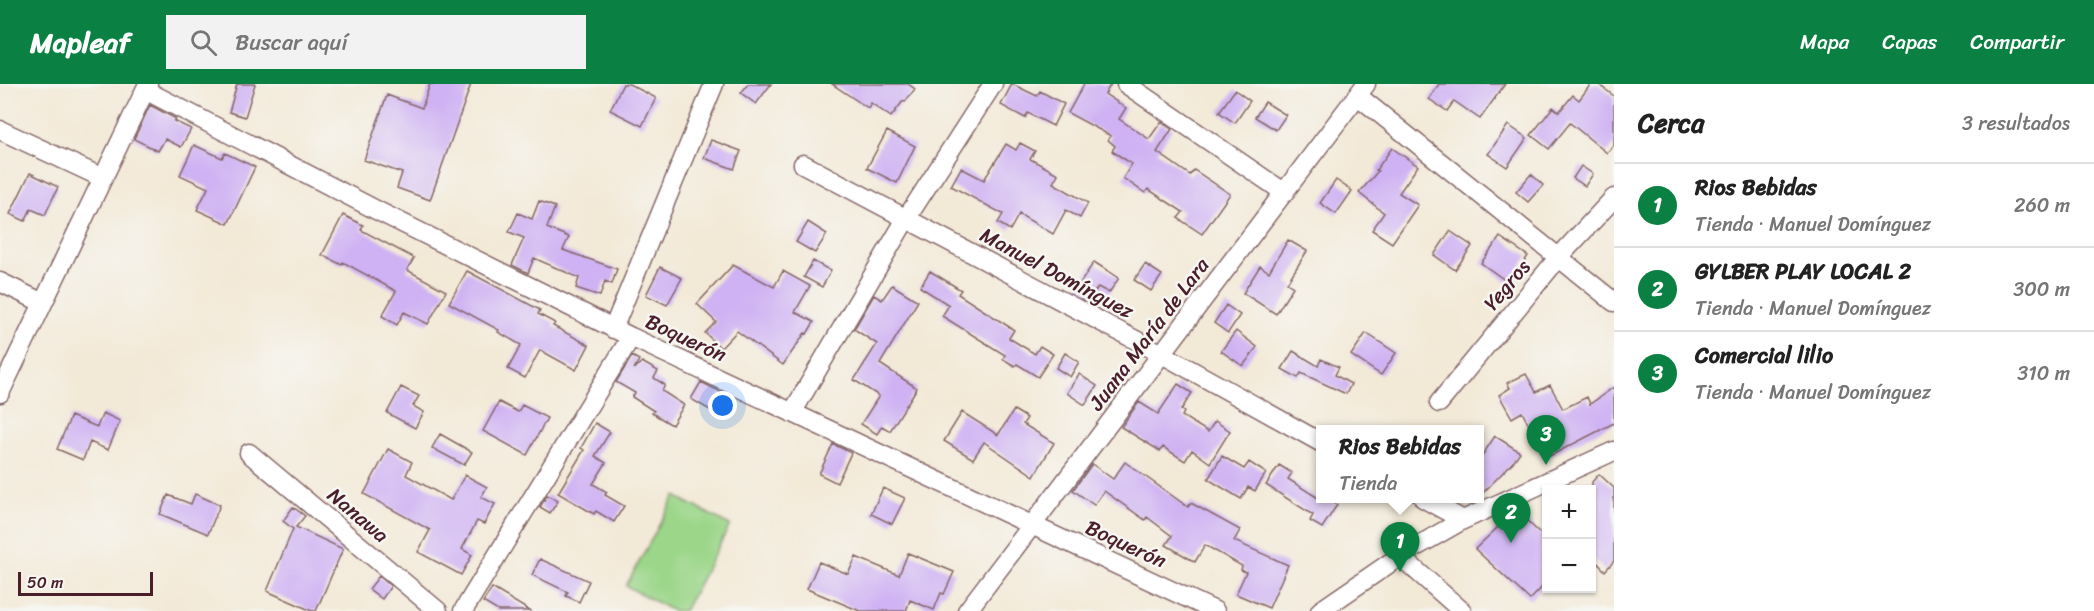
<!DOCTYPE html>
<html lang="es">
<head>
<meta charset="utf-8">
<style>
  :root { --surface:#fff; --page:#f2f2f2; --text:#222; --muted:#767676; --line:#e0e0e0; --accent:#0b8043 }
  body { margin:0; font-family:Sriracha,sans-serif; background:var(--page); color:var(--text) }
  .controls { position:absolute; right:18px; bottom:18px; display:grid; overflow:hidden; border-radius:0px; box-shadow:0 2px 4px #0004 }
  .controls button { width:54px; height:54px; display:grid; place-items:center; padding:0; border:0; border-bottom:2px solid var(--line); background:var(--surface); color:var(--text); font:30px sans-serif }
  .scale { position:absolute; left:18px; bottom:15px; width:135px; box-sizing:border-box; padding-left:6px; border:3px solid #4a1f2b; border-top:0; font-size:16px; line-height:21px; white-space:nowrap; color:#4a1f2b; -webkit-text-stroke:4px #f6f6f2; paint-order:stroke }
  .you { position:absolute; left:723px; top:322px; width:21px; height:21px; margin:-15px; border:4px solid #fff; border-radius:50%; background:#1a73e8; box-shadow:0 0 0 9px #1a73e833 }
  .badge { display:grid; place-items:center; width:39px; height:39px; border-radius:50%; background:var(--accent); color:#fff; font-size:20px; font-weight:700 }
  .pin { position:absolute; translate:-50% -50px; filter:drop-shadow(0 2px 3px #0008) }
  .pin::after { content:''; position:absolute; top:32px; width:21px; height:18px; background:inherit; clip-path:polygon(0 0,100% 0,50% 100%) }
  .popup { position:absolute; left:1316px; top:341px; width:168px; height:78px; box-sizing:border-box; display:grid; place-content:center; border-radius:0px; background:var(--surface); filter:drop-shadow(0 2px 4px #0005); font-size:20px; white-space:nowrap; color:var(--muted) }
  .popup b { font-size:22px; color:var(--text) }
  .popup::after { content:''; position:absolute; left:50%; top:100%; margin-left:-12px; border:12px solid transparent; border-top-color:var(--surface) }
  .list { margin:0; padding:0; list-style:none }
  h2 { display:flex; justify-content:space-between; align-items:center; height:78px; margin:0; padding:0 24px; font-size:26px }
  h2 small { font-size:20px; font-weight:400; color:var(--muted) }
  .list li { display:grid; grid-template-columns:39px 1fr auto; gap:18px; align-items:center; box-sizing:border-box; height:84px; padding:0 24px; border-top:2px solid var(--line) }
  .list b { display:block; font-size:22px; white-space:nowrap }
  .list p { margin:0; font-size:20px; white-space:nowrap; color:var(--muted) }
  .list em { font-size:20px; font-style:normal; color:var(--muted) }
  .icon { flex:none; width:33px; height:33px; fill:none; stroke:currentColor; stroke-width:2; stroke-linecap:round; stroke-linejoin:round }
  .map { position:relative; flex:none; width:1614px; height:527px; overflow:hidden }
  header { display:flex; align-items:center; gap:36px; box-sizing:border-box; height:84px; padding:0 30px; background:var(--accent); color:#fff }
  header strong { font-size:28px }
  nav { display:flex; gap:33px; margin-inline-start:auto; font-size:21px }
  .search { width:420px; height:54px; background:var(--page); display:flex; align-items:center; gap:15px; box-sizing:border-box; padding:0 21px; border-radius:0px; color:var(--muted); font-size:22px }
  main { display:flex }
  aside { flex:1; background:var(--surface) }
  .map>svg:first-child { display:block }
  .green { fill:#9bd689; stroke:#727a5a; stroke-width:1.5 }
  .building { fill:#cfb2f3 }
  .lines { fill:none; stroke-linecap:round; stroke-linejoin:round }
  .minor-casing { stroke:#856667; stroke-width:21 }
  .minor { stroke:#fff; stroke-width:18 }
  .labels { text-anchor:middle; stroke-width:5; stroke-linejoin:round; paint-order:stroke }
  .street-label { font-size:21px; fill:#4a1f2b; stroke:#f6f6f2 }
</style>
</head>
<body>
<header>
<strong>Mapleaf</strong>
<div class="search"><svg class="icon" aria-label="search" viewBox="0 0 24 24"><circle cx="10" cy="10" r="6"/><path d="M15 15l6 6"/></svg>Buscar aquí</div>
<nav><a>Mapa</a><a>Capas</a><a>Compartir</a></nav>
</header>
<main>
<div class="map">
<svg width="1614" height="527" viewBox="0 0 1614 527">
  <rect width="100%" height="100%" fill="#f6f6f2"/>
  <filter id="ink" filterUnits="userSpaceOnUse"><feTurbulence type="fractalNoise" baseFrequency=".0167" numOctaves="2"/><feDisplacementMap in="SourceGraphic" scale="12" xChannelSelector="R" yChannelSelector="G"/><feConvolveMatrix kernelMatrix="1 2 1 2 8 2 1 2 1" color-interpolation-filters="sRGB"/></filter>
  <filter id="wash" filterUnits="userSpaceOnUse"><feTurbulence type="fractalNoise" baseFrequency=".008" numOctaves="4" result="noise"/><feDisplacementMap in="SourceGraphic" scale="24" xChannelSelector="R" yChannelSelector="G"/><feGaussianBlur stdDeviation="1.35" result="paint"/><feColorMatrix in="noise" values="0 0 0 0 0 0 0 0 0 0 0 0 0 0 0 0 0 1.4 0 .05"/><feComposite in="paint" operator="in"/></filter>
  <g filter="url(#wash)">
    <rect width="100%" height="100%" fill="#f3e9d7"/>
    <path class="green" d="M675,412L730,441L684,527H673L626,502Z"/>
    <g id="blocks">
      <path class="building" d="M237,0H255L245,33L229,28Z
        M430,0H471L430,116L397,104L402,89L364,76L387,11L422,24Z
        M623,0H629L656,14L642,42L610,26Z
        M748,0H771L756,20L741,9Z
        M832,0H908L915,5L905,18L903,17L891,33L871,19L868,24Z
        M1012,0L1037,12L1040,7L1064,20L1053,42L1028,29L1025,34L1001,21Z
        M1084,0H1111L1105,10L1126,24L1119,35L1149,55L1161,38L1172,45L1157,68L1190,91L1194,86L1230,110L1202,150L1178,134L1183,128L1148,105L1145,109L1123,94L1132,80L1112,67L1115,62L1108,56L1111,52L1068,29Z
        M1439,0H1505L1480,35L1454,17L1447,27L1429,15Z
        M1591,0H1598L1614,12V61L1607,69L1570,39L1549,65L1531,51L1553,23L1559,28L1573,11L1579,16Z
        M1235,6L1250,17L1235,39L1219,28Z
        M1265,18L1286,31L1276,46L1255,33Z
        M150,21L176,35L174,37L191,45L181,63L165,55L158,67L134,55Z
        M1508,41L1527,54L1507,83L1488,70Z
        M887,47L915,62L897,99L867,84Z
        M711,56L741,67L734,85L704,74Z
        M1020,59L1035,67L1030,75L1058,90L1053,99L1088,119L1080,134L1066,126L1053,150L1019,130L1010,146L998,139L1003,130L951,102L961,84L984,96L1006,60L1016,66Z
        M194,61L222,74L225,69L255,83L228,140L197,126L208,104L180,91Z
        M1392,64L1418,82L1399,109L1418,121L1392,159L1372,146L1384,129L1359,109L1378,87L1376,86Z
        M1581,82L1593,90L1585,102L1573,94Z
        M30,89L58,103L45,131L31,125L25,137L10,130Z
        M1531,90L1543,101L1528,118L1516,108Z
        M1336,96L1352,107L1336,130L1320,119Z
        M539,117L555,123L547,144L569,153L563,166L617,185L612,200L605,197L600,212L576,204L579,194L534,174L528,189L512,181L524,154L509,148L518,129L532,135Z
        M343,131L363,141L361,146L414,174L407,186L446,207L428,240L404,228L397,241L382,232L396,207L343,178L342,181L322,171Z
        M808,138L827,150L815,169L796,158Z
        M1450,147L1472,162L1455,186L1434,171Z
        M1500,153L1528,172L1509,199L1481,179Z
        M1288,156L1307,167L1287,199L1293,203L1276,230L1243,209L1260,182L1269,188Z
        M813,177L831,187L822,203L804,193Z
        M1094,178L1119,194L1109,209L1098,203L1091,213L1077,204Z
        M1145,180L1162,191L1151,207L1134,196Z
        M733,181L774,203L783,187L810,202L795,228L814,238L807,250L805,249L783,281L737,247L721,264L705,249L716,238L697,220Z
        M660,183L682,194L667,221L646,211Z
        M467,187L540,226L538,230L555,239L553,242L589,261L576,286L540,266L525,294L508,285L521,261L498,248L499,246L449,219Z
        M930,187L961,206L958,210L1014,246L1009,254L1035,270L1040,262L1053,270L1038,293L1017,280L1015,282L1003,275L1005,271L942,232L949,221L920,203Z
        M892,201L918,217L880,280L917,304L890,347L882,342L877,350L861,340L879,312L854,296L877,260L854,245L874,211L882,216Z
        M1226,221L1240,231L1228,249L1214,239Z
        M1236,247L1257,263L1243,282L1221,267Z
        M1366,249L1396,269L1381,291L1351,271Z
        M1293,267L1318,282L1321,275L1339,283L1335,291L1351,300L1346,310L1301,289L1298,294L1282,285Z
        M1065,269L1079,278L1070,293L1056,284Z
        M632,272L639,276L634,285L642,278L658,287L654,294L665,301L662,307L684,321L672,341L652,329L654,327L632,313L635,309L616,298Z
        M1079,290L1097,302L1085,321L1067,309Z
        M1526,290L1536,308L1550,301L1563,325L1587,313L1590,320L1614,303V339L1546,374L1522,328L1512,334L1499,311L1510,304L1507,299Z
        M701,298L721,308L710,326L691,315Z
        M1178,300L1192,309L1181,326L1184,328L1182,332L1208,348L1215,337L1230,347L1210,379L1192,366L1185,377L1163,363L1160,367L1121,343L1139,318L1158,330Z
        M401,303L419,312L413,322L424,328L415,344L387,329Z
        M499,318L518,328L522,321L547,334L527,371L483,347Z
        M1014,326L1027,334L1023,340L1054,359L1034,392L984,358L973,375L944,357L962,328L998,351Z
        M103,329L120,337L108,366L90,358L83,376L57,365L71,332L97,343Z
        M595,339L610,348L595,372L606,379L593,400L607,408L605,411L624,422L614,438L596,427L594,430L558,409L584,366L581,364Z
        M440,350L472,368L464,381L432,364Z
        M1495,352L1520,368L1513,378L1479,413V376Z
        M833,360L851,369L837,399L819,390Z
        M388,365L412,378L406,391L451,416L465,391L487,403L481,413L495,420L484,440L477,437L462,465L472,471L461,491L418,468L430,446L364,410Z
        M1222,372L1244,385L1249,378L1266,389L1255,407L1248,403L1241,415L1208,395Z
        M1125,378L1188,423L1191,419L1240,446L1234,457L1288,481L1269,524L1236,510L1246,488L1241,486L1242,482L1205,461L1195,478L1166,461L1172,452L1147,433L1145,436L1104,407L1094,421L1073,406L1092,380L1113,395Z
        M1279,381L1292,389L1288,395L1318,414H1327L1337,421L1322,444L1310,437L1313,431L1266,401Z
        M1599,390L1614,404V477L1605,487L1592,473V398Z
        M883,404L905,414L892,440L871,430Z
        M195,410L220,421L208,450L160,430L168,411L191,420Z
        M547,411L558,417L550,429L540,423Z
        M293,423L305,432L296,443L343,465L316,527H312L267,507L293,445L283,437Z
        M1516,426L1546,455V499L1530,516L1475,465Z
        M908,469L954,488L944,510L941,509L934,526L910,516L906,527H860L807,505L819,478L848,490L856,473L899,491Z
        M540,475L589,497L579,518L566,512L568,508L532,491Z
        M379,492L391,502L382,515L369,505Z
        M492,504L530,527H498L483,518Z"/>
    </g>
  </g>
  <g filter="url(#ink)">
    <use href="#blocks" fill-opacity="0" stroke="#856667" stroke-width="1.5"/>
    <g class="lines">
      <defs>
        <path id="minor" d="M1126,0L1285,109
          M145,6L380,128L631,253L1215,527
          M1358,12L1614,218
          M0,46L103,94
          M803,80L1162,270L1320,358
          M0,198L43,219
          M613,245L714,0
          M0,309L148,0
          M1439,319L1558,174L1614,114
          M792,329L906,135L993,0
          M249,369L438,527
          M1423,414L1463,436
          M1400,472L1462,527
          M463,527L631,253
          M967,527L1366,0
          M1320,527L1400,472L1463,436L1614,367"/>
      </defs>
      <use href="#minor" class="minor-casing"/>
      <use href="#minor" class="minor"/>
    </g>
  </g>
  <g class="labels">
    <g class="street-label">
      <text transform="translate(1057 189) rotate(28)" y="7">Manuel Domínguez</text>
      <text transform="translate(1507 201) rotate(-50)" y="7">Yegros</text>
      <text transform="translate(1149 250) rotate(-53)" y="7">Juana María de Lara</text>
      <text transform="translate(686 254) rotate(25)" y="7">Boquerón</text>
      <text transform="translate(358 431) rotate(40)" y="7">Nanawa</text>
      <text transform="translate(1126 460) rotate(25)" y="7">Boquerón</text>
    </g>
  </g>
</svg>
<div class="controls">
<button>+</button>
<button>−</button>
</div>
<div class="scale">50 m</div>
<div class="you"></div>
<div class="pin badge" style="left:1400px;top:488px">1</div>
<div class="popup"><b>Rios Bebidas</b>Tienda</div>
<div class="pin badge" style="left:1511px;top:459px">2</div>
<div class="pin badge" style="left:1546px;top:381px">3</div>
</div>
<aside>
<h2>Cerca<small>3 resultados</small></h2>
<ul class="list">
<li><span class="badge">1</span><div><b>Rios Bebidas</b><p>Tienda · Manuel Domínguez</p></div><em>260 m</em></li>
<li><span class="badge">2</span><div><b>GYLBER PLAY LOCAL 2</b><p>Tienda · Manuel Domínguez</p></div><em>300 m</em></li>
<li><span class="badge">3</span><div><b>Comercial lilio</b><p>Tienda · Manuel Domínguez</p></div><em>310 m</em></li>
</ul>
</aside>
</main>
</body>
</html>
